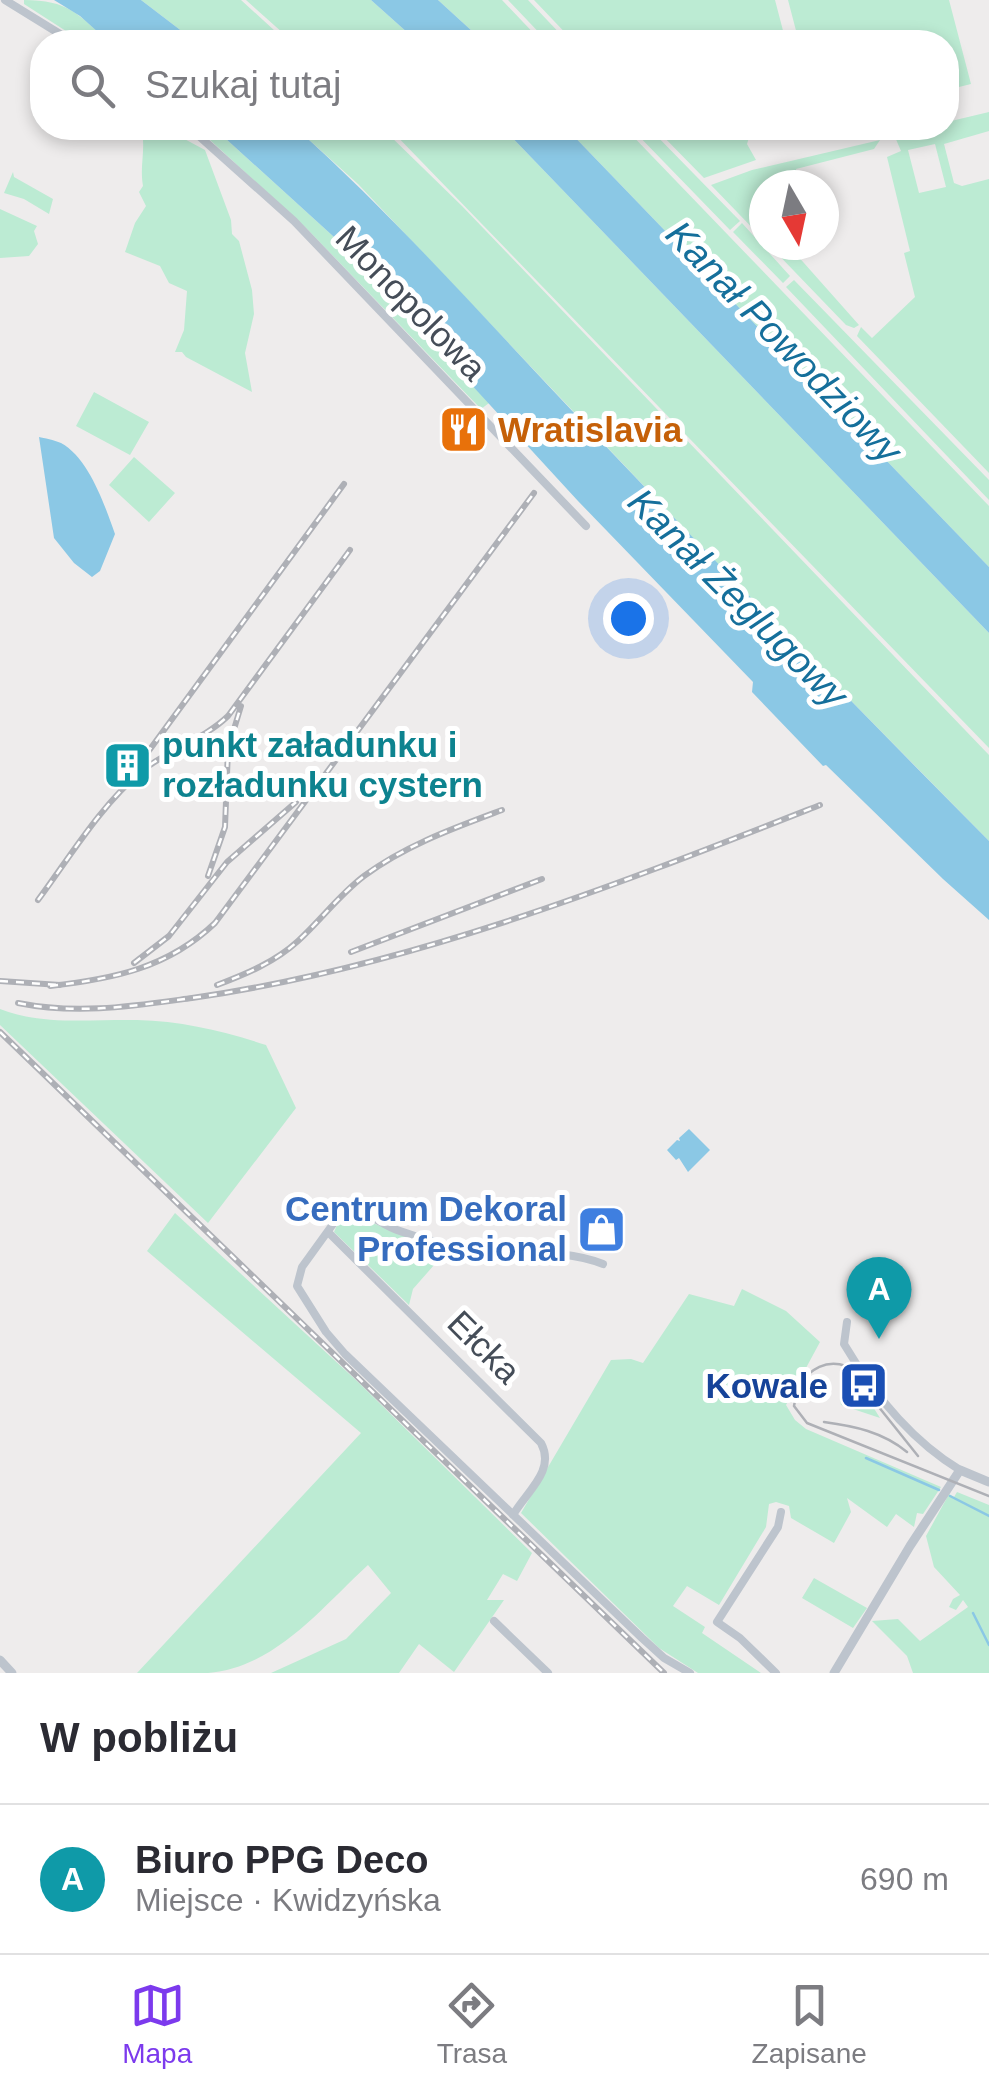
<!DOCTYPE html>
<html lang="pl">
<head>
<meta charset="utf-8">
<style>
  :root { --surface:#fff; --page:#f2f2f3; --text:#2b2b33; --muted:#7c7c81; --line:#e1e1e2; --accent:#7c3aed }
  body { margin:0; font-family:Arial,sans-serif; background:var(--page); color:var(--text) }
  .compass { position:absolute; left:749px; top:170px; width:90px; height:90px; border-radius:50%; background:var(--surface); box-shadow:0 5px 15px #0003; rotate:171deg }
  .you { position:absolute; left:628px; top:618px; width:35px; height:35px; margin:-25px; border:8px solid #fff; border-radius:50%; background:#1a73e8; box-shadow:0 0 0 15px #1a73e833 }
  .badge { display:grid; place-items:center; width:65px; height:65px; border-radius:50%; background:var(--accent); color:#fff; font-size:32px; font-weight:700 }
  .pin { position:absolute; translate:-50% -82px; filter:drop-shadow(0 2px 5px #0008) }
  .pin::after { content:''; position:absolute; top:52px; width:35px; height:30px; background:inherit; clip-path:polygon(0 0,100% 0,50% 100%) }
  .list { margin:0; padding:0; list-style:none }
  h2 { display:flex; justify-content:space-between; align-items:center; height:130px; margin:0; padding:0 40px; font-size:42px }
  h2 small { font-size:32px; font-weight:400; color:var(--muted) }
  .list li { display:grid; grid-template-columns:65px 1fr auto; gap:30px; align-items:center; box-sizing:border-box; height:150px; padding:0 40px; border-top:2px solid var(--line) }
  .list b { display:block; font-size:38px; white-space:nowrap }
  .list p { margin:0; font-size:32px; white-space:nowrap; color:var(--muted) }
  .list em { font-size:32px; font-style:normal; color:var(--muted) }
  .icon { flex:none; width:55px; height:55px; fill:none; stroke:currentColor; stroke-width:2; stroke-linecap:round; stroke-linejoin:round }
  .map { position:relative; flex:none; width:989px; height:1673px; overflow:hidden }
  .search { position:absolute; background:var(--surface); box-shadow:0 5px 15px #0003; left:30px; right:30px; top:30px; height:110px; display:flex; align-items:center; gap:25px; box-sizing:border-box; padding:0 35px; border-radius:40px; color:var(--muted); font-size:38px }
  .sheet { height:280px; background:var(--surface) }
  nav { display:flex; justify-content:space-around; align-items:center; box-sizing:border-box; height:140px; border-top:2px solid var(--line); background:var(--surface); font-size:28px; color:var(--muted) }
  nav a { display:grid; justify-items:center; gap:5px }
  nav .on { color:var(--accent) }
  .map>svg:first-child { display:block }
  .green { fill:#bcebd3; fill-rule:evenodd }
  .water { fill:#8bc8e5 }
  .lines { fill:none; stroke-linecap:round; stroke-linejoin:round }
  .stream { stroke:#8bc8e5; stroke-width:2.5 }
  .minor { stroke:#bdc4cd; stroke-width:8 }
  .tertiary { stroke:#bdc4cd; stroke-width:9 }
  .tram { stroke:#aeb0b6; stroke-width:2.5 }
  .rail-casing { stroke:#aeb0b6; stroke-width:6 }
  .rail { stroke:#fff; stroke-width:2.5; stroke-dasharray:8; stroke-linecap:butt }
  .labels { text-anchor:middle; stroke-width:10; stroke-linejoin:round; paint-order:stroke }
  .street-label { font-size:35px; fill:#454d58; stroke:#fff }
  .food-label { font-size:35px; font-weight:bold; fill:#c56008; stroke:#fff; text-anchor:start }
  .culture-label { font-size:35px; font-weight:bold; fill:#0d838f; stroke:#fff; text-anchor:start }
  .shop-label { font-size:35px; font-weight:bold; fill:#366cbe; stroke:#fff; text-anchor:end }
  .transit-label { font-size:35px; font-weight:bold; fill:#164399; stroke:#fff; text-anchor:end }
  .water-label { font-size:38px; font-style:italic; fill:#156f9b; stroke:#fff }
</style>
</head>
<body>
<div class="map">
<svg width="989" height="1673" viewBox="0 0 989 1673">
  <rect width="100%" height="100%" fill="#eeecec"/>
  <path class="green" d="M24,0C68,0 78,14 109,42H83L24,4Z
    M141,0H241L287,42H196Z
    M246,0H371L418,42H322L315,33L310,36L315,42H293Z
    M438,0H502L542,42H484Z
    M508,0H528L568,42H548Z
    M534,0H775L786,42H574Z
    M788,0H949L971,84L947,90L946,42H799Z
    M989,112V131L944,144L954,183L962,186L989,179V473L857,336L861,327L872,338L915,297L904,253L910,251L887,157L901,151L895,137L925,128H946L947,122ZM935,144L946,187L919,193L908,150Z
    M151,128H164L205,150L231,220L232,234L239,241L252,290L254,314L245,353L252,392L186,357L182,352H175L184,330L187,291L169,283L160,266L125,252L135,223L146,206L139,192L143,186C140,168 144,157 143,140Z
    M197,128H214L345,247L489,403L481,409L307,229Z
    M296,128H374L380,139L383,137V129L462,206L989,755V841L751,599L358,184Z
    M389,128H503L989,633V748Z
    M566,128H625L989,506V567Z
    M631,128H649L740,221L730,230Z
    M655,128H752L747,144L756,160L704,178Z
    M880,140L874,149L796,169L800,185H764V240L711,185L752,170Z
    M13,172L14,177L53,199L49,214L24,199L4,193Z
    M0,209L37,226L34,231L38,244L29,256L0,258Z
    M742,223L790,276L783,283L733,232Z
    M769,245H788L859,325L854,328L846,325Z
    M794,280L989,480V500L786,287Z
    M94,392L149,422L130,455L76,426Z
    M134,457L175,493L149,522L109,485Z
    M0,1009C43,1026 92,1019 137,1020C182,1021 223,1031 266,1045L296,1108L208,1223L0,1025Z
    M175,1213L357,1381L532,1553L517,1581L503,1574L487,1600H504L454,1672L419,1644L399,1673H271L346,1639L391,1593L368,1565C321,1608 276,1667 208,1673C185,1673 160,1673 137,1673L361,1433L147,1251Z
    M350,1214L420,1242L449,1248L413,1289L409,1305L334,1232L340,1218Z
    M742,1289L786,1311L820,1342L786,1405L795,1420L806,1429L941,1487L923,1514L917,1513L914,1527L896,1514L887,1527L847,1498L851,1512L834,1543L791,1518L789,1506L776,1502L769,1504L766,1527L719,1605L687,1586L673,1606L705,1627L702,1633L761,1673H698L659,1648L521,1513L611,1360L631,1359L643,1363L689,1294L734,1306Z
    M853,1375L880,1418L841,1405L840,1399Z
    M957,1492L989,1505V1673H913L907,1656L872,1621L898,1619L920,1641L968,1607L963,1600L956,1610L949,1607L953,1599L960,1595L934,1567L926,1536L949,1494L954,1497Z
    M814,1578L867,1608L853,1628L802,1598Z"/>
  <path class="water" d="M54,0H141L196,42H109L80,16Z
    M371,0H438L484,42H418Z
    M214,128H296C396,218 484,318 577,416C713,559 850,701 989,841V920L943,879L826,765L823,766L752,692L753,682L578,501L345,247Z
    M503,128H566L989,567V633Z
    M39,437C44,438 54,440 61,443C89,458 105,506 115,534L100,571L92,577L74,563L54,538Z
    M689,1129L710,1150L688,1172L679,1158L676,1160L667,1150L677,1140L680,1141L679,1138Z"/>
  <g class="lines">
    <path class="stream" d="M866,1458L939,1490
      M950,1496L989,1516
      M973,1613L989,1645"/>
    <path class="minor" d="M5,0L73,42
      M190,128L294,221L586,526
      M328,1232L541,1443C556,1471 526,1492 513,1515
      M603,1264C567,1250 526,1253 488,1250C457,1248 426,1241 397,1230C380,1224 358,1204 341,1213L302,1267L297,1286L326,1332L345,1354L642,1638L664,1658L690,1673
      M847,1322L844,1344C873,1393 912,1441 960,1470
      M494,1621L548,1673
      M776,1673L740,1638L717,1622L778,1527L781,1512"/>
    <path class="tertiary" d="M0,1660L12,1673
      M834,1673L910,1546L960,1470L989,1482"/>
    <path class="tram" d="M824,1422C854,1426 883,1432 907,1452
      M918,1456L846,1366C826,1359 811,1369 798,1385L794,1406L807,1423L989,1496"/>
    <defs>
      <path id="rail" d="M137,767L344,484
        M208,876L225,827L228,749L241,706
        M38,900C70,857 100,806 142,771C169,749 203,740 228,716L350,550
        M351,952L542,879
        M134,963L169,936L227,862L296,802
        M0,981L60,985
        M217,985C246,974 275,962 298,941C321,920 339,895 364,876C406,845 454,828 502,810
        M50,986C113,979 168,968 215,923L534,493
        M18,1003C78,1015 133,1006 192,998C410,967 616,885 820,805
        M0,1032L664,1673"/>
    </defs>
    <use href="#rail" class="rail-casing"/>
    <use href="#rail" class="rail"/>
  </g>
  <defs>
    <symbol id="restaurant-square" viewBox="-11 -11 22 22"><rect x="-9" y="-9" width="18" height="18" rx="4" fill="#e8710a" stroke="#fff"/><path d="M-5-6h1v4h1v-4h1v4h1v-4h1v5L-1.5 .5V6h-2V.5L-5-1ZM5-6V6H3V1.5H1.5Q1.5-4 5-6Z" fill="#fff"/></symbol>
    <symbol id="building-square" viewBox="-11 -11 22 22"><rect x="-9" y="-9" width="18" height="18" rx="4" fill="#0f9aa8" stroke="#fff"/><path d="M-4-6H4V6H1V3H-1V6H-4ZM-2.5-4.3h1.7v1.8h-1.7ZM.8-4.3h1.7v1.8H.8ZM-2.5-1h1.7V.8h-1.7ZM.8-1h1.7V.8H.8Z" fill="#fff"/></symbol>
    <symbol id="shop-square" viewBox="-11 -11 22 22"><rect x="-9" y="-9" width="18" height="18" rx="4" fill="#3f7fe0" stroke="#fff"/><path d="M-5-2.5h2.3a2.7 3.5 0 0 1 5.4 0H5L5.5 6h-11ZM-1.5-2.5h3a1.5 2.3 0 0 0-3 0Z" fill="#fff"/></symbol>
    <symbol id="bus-square" viewBox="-11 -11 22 22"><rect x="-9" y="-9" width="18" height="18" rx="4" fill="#1a4fb4" stroke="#fff"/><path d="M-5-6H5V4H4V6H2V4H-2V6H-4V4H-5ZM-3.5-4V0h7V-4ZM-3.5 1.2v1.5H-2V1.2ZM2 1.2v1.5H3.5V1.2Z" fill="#fff"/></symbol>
  </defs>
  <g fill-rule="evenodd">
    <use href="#restaurant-square" x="436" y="402" width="55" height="55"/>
    <use href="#building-square" x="100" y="738" width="55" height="55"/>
    <use href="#shop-square" x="574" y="1202" width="55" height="55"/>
    <use href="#bus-square" x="836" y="1358" width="55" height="55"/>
  </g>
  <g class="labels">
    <g class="street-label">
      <text transform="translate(411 303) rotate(46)" y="12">Monopolowa</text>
      <text transform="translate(484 1347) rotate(45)" y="12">Ełcka</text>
    </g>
    <g class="food-label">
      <text x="498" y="442">Wratislavia</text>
    </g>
    <g class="culture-label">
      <text x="162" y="757">punkt załadunku i<tspan x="162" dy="40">rozładunku cystern</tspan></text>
    </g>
    <g class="shop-label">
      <text x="567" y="1221">Centrum Dekoral<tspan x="567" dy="40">Professional</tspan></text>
    </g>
    <g class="transit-label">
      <text x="828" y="1398">Kowale</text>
    </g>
    <g class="water-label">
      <text transform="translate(784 342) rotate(46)" y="13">Kanał Powodziowy</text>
      <text transform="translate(738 598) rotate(45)" y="13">Kanał Żeglugowy</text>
    </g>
  </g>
</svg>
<svg class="compass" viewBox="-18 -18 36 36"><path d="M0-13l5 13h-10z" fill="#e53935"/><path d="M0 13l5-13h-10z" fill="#7c7c81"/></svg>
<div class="you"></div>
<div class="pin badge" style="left:879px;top:1339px;background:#0f9aa8">A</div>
<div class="search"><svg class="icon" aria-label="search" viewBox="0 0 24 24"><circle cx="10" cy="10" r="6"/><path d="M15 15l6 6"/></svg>Szukaj tutaj</div>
</div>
<section class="sheet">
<h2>W pobliżu<small></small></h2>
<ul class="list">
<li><span class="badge" style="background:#0f9aa8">A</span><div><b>Biuro PPG Deco</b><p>Miejsce · Kwidzyńska</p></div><em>690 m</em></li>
</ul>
</section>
<nav>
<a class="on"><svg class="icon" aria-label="map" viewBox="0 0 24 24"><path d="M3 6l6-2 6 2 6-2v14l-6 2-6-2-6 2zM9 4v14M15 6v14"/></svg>Mapa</a>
<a><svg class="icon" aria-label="directions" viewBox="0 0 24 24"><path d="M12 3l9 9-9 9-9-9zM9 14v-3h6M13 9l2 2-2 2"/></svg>Trasa</a>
<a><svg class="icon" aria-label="saved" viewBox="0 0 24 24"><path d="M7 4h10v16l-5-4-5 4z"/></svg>Zapisane</a>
</nav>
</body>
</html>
